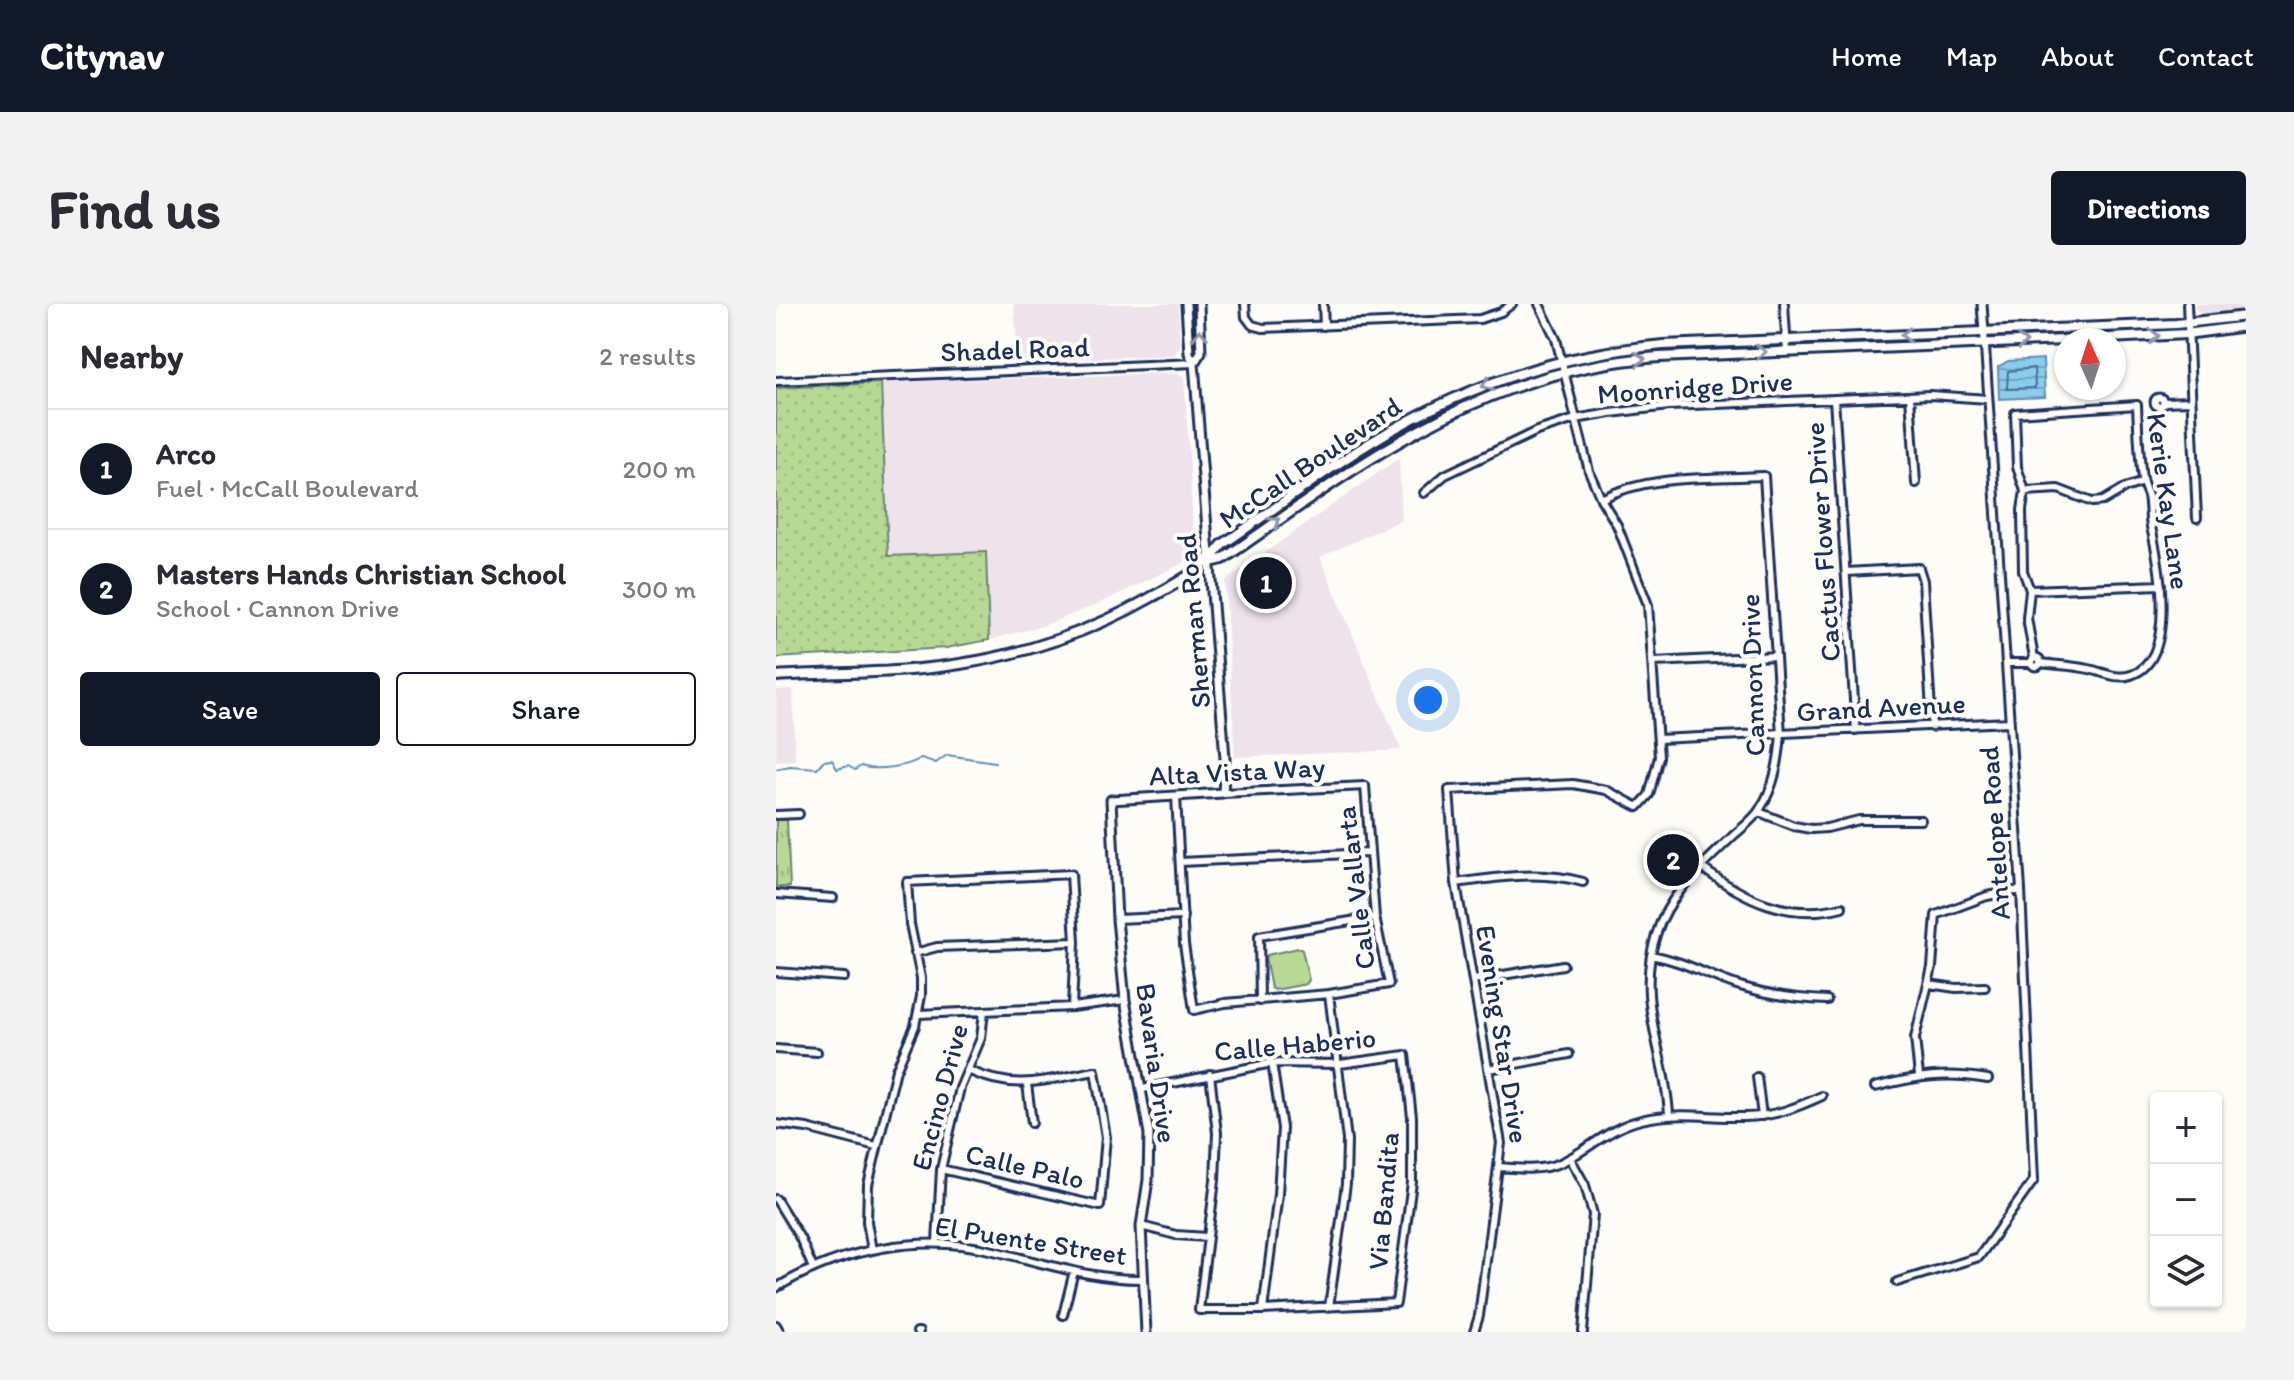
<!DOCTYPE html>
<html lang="en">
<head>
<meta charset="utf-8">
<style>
  :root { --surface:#fff; --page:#f2f2f3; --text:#2b2b33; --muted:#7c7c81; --line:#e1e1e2; --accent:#111827 }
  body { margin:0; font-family:Itim,sans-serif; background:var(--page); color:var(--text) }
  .controls { position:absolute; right:24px; bottom:24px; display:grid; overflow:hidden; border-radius:8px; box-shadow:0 2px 6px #0004 }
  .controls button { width:72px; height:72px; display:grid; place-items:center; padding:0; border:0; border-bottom:2px solid var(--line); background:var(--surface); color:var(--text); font:40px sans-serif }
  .compass { position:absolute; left:1278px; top:24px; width:72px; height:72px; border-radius:50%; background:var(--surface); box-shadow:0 2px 6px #0004; rotate:357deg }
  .you { position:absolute; left:652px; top:396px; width:28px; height:28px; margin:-20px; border:6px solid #fff; border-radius:50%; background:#1a73e8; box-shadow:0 0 0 12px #1a73e833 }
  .badge { display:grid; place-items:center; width:52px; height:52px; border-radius:50%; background:var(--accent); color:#fff; font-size:26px; font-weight:700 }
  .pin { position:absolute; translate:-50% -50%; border:4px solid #fff; box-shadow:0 2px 8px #0006 }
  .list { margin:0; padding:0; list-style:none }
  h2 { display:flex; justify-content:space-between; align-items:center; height:104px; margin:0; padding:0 32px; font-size:34px }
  h2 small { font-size:26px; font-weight:400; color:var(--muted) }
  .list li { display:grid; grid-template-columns:52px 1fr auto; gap:24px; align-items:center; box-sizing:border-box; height:120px; padding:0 32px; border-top:2px solid var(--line) }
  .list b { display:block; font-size:30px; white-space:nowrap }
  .list p { margin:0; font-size:26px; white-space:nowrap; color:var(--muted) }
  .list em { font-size:26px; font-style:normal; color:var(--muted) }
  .actions { display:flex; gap:16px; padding:24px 32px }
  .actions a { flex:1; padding:18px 0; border:2px solid var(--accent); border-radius:8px; text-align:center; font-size:28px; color:var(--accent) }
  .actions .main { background:var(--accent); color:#fff }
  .icon { flex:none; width:44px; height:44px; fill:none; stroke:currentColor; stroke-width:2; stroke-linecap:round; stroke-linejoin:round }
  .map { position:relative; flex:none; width:1470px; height:1028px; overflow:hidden; border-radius:8px }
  header { display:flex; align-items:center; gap:48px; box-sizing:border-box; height:112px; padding:0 40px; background:var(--accent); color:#fff }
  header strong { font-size:38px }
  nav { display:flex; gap:44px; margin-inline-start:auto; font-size:28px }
  .intro { display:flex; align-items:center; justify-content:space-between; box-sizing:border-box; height:192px; padding:0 48px }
  h1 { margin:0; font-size:56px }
  .button { padding:20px 36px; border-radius:8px; background:var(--accent); color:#fff; font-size:28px; font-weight:700 }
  main { display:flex; gap:48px; padding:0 48px }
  aside { flex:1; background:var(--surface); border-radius:8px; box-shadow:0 2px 6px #0004 }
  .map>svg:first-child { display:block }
  .built { fill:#eee2eb }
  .grass { fill:url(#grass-dots); stroke:#698478; stroke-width:2 }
  .park { fill:url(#park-tufts); stroke:#698478; stroke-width:2 }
  .garden { fill:#b7d993; stroke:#698478; stroke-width:2 }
  .water { fill:url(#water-rules); stroke:#5e8db3; stroke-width:2 }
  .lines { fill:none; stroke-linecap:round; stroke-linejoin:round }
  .shore { stroke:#476e96; stroke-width:2 }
  .stream { stroke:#5e8db3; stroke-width:2 }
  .minor-casing { stroke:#1b2f5e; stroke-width:12 }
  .tertiary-casing { stroke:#1b2f5e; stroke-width:13 }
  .secondary-casing { stroke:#1b2f5e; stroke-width:14 }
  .minor { stroke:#fdfcf7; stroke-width:6 }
  .tertiary { stroke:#fdfcf7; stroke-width:7 }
  .secondary { stroke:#fdfcf7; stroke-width:8 }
  .oneway { stroke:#8c96aa }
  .labels { text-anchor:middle; stroke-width:8; stroke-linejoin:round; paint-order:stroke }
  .street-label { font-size:28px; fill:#1b2f5e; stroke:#fdfcf7 }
</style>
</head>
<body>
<header>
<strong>Citynav</strong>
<nav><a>Home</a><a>Map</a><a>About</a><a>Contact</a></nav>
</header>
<div class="intro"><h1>Find us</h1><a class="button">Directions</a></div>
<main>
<aside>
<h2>Nearby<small>2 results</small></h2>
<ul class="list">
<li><span class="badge">1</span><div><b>Arco</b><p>Fuel · McCall Boulevard</p></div><em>200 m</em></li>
<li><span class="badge">2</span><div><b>Masters Hands Christian School</b><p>School · Cannon Drive</p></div><em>300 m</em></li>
</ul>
<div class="actions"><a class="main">Save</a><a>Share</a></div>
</aside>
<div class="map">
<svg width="1470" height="1028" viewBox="0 0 1470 1028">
  <defs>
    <pattern id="grass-dots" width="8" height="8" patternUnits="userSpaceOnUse" patternTransform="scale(2)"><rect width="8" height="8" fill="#b7d993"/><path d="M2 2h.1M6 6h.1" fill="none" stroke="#9dbb81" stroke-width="1.8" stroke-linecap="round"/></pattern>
    <pattern id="park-tufts" width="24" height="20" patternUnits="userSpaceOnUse" patternTransform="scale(2)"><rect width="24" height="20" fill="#b7d993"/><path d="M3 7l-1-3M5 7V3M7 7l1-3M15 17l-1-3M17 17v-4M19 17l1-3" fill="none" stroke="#9dbb81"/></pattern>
    <pattern id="water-rules" width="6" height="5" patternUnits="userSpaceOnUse" patternTransform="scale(2)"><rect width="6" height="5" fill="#8acceb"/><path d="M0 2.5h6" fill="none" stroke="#70a6c2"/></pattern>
  </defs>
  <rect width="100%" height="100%" fill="#fdfcf7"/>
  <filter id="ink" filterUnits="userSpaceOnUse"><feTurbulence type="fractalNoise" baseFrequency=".0125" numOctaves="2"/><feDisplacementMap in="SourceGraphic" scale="16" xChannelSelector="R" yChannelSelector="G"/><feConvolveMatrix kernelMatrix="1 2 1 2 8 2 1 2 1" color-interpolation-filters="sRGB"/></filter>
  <g filter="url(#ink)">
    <path class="built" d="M238,0H402L404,43L398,51L242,57Z
      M1419,0H1470V4L1428,11L1419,5Z
      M400,69L408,73L414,166L418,250L411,257L322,300L269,321L213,336L209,248L112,252L105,79Z
      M623,154L626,216L544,253L625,446L459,453L449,277Z
      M17,385L19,456L0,457V386Z"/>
    <path class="grass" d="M105,79L112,252L210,248L213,336L170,344L0,354V84Z"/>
    <path class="park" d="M0,516H11L14,583H0Z"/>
    <path class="garden" d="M522,644L526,646L533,676L530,680L499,686L495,684L489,654L491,651Z"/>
    <path class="water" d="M1267,55L1269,93L1223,95L1222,63L1232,57Z"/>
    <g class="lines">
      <path class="shore" d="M1258,64L1259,84L1231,85L1232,67Z"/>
      <path class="stream" d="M0,465L14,462L41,464L47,457L56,456L61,465L72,462L79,466L85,462C99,467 132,463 145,454L160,459L171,451L219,458"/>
      <defs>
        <path id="minor" d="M469,0L470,13L476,21L487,24L704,15L725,8L736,0
          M547,0L548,22
          M1008,0L1011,47
          M1411,0L1421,214
          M0,77L418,59
          M1134,92L1140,179
          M1378.5 98a4.5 4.5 0 1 1 9 0a4.5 4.5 0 1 1-9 0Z
          M1058,95L1080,426
          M1388,98L1414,97
          M1249,187L1282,185L1316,198L1327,197L1349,184L1367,178
          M648,189L669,171L761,127L799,115L835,109L893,102L1154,91L1212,95
          M825,195C873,170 934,175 988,172L1005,430C1003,456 999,482 984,505C978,515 967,523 958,531C928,560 893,589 880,631C859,697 889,746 893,810
          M1070,268L1143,264L1147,277L1156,423
          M1254,286L1385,281
          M1255.5 358a4.5 4.5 0 1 1 9 0a4.5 4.5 0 1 1-9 0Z
          M1258,354L1251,314L1254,286L1247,267L1246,206L1249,187L1241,163L1239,109L1361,101C1362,125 1363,150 1366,175C1367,181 1370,186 1372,192C1374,202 1373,213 1375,223C1383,258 1402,356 1355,371C1341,376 1327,368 1313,365C1298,362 1280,361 1264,359
          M878,358L1000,352
          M1230,359H1256
          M882,435L1233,418
          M400,492L408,640L418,706L449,699L553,690L613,680L599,613L589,482L447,489
          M983,508L1018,522L1035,525L1051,524L1083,516H1145
          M0,511L23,510
          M404,558L593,549
          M925,563C968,595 1012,617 1066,603
          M680,579C722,573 766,566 807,578
          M0,590L57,594
          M341,615L407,612
          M139,649L161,643L299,638
          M875,651C908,657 932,672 964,682C993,691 1021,695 1051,696
          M0,668L68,673
          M697,676L787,661
          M1153,680L1180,684L1209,683
          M484,697L483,632L599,613
          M143,710L296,703L349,696
          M0,745L41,748
          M713,765L793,750
          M1143,772L1139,734L1156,663L1160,611L1211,592L1245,586
          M981,773L986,812
          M251,780L256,819
          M1099,783C1141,772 1169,768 1212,775
          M367,785L496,759L564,760L629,751L636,813V878L620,999L487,1006H423L439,876L441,829L434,770
          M0,820L31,824L100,842
          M794,854L809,881L817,910L807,1028
          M723,863C744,865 764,867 784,859C813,846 832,824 865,816C901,807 934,814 969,813C997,813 1022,803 1046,792
          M165,865L324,902L330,833L319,767C271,776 238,788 192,766
          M0,895L24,934L37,964
          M365,922L400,931L431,933
          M161,939L165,865L184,784L205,734L208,707
          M96,946L91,918L92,881L120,766L139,722L145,692V674L134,620L131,578L295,570L299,638L296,703
          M1121,978L1203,953L1258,876L1245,586L1208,28
          M0,984C64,945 145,929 218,947C268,959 316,976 368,975
          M553,1003L570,880L571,836L553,690
          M487,1006L502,890L506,824L496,759
          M287,1011L298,967
          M0,1021L4,1028
          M141,1028H143
          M698,1028L703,1012L725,839L680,579L673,486L797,480L830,486L862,503L873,491L883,453L872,301L841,221L825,195L813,167L780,35L763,0"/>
        <path id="tertiary" d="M1206,0L1208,28
          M418,59L425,48L423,0
          M370,1028L365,922L372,876L373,830L349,696L341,615L335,496L447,489L449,454L418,59L413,49L410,0"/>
        <path id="secondary" d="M1295,36L1410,30L1470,22
          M434,258L447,255C589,157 703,66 883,53L1290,36
          M0,372C61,368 124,370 184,360C249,350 316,327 374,294C401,279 428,265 447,240C497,207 543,170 594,139C683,84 783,50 887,41L1400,20L1470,12"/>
      </defs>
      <use href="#minor" class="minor-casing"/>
      <use href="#tertiary" class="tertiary-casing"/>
      <use href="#secondary" class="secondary-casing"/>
      <use href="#minor" class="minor"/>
      <use href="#tertiary" class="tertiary"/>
      <use href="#secondary" class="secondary"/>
    </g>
    <defs><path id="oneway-chevron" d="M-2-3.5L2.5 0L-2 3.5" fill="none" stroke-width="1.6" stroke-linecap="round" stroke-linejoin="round" transform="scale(2)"/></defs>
    <g class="oneway">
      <use href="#oneway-chevron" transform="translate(424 31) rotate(-93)"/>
      <use href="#oneway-chevron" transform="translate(1130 31) rotate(178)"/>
      <use href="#oneway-chevron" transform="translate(1378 32) rotate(-3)"/>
      <use href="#oneway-chevron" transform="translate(1246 38) rotate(-3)"/>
      <use href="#oneway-chevron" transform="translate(985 48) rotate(-2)"/>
      <use href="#oneway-chevron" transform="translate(864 55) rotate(-6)"/>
      <use href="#oneway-chevron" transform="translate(711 81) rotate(159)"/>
      <use href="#oneway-chevron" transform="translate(499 218) rotate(-35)"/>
    </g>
  </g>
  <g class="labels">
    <g class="street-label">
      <text transform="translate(239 45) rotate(-2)" y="10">Shadel Road</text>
      <text transform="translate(919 83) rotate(-4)" y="10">Moonridge Drive</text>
      <text transform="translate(534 158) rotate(-34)" y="10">McCall Boulevard</text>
      <text transform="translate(1393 197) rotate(82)" y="10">Kerie Kay Lane</text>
      <text transform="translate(1046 238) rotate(-94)" y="10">Cactus Flower Drive</text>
      <text transform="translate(417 317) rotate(-95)" y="10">Sherman Road</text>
      <text transform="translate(976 371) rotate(-92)" y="10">Cannon Drive</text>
      <text transform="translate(1105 403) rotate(-3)" y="10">Grand Avenue</text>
      <text transform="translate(461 467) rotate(-3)" y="10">Alta Vista Way</text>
      <text transform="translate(1218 529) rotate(-94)" y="10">Antelope Road</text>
      <text transform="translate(579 584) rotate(-97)" y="10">Calle Vallarta</text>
      <text transform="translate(727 730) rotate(81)" y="10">Evening Star Drive</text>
      <text transform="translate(519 740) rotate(-5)" y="10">Calle Haberio</text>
      <text transform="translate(381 759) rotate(82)" y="10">Bavaria Drive</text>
      <text transform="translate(163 793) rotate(-75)" y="10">Encino Drive</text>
      <text transform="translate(249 862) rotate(13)" y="10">Calle Palo</text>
      <text transform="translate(607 897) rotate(-85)" y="10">Via Bandita</text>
      <text transform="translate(255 936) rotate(9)" y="10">El Puente Street</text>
    </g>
  </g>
</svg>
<div class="controls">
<button>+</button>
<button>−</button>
<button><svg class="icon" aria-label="layers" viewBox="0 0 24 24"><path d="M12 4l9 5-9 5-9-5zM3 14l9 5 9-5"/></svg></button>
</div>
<svg class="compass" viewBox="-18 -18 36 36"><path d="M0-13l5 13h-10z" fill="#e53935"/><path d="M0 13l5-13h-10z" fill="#7c7c81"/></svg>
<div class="you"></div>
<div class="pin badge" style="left:490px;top:279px">1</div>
<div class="pin badge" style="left:897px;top:556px">2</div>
</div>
</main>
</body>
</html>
